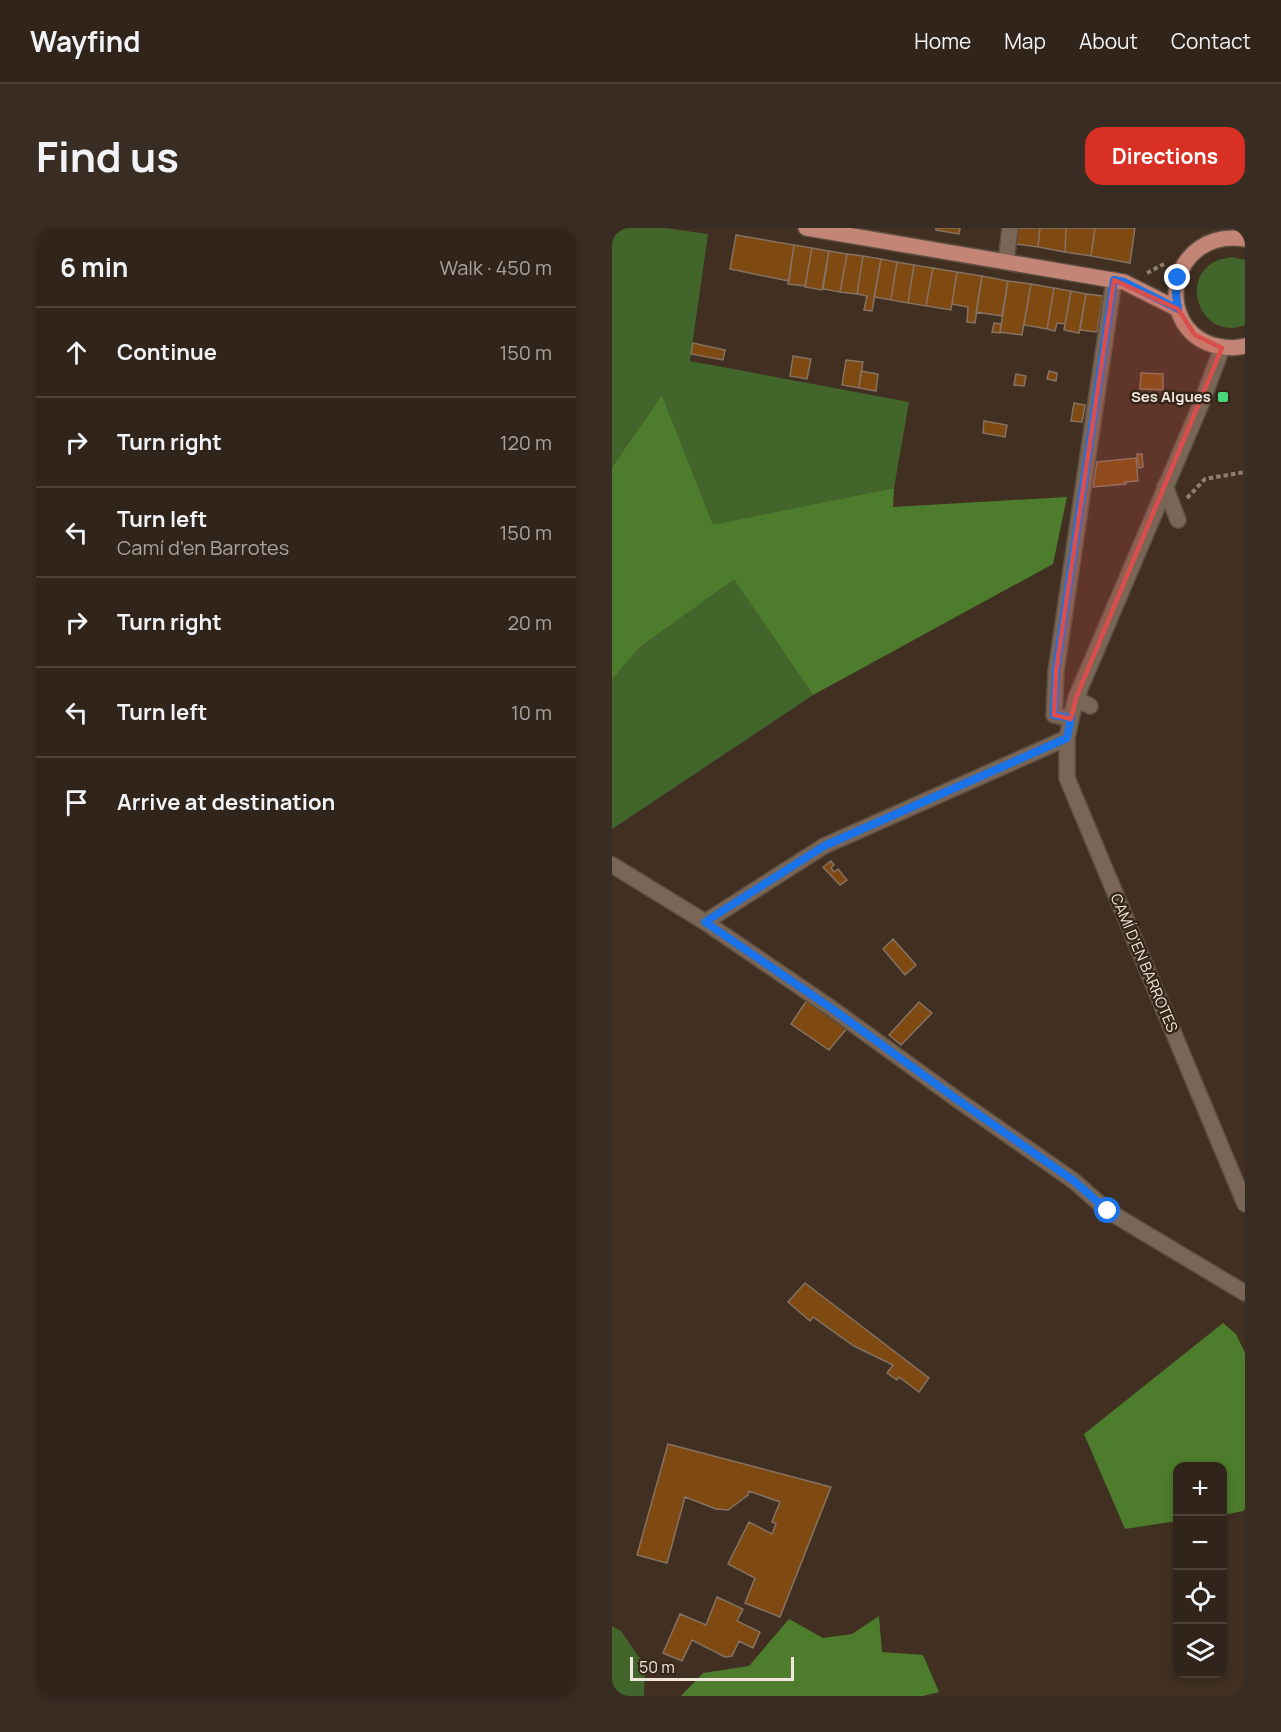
<!DOCTYPE html>
<html lang="en">
<head>
<meta charset="utf-8">
<style>
  :root { --surface:#31241a; --page:#392c23; --text:#f1f3f6; --muted:#a8a4a2; --line:#4c4139; --accent:#d93025 }
  body { margin:0; font-family:Manrope,sans-serif; background:var(--page); color:var(--text) }
  .controls { position:absolute; right:18px; bottom:18px; display:grid; overflow:hidden; border-radius:12px; box-shadow:0 3px 9px #0003 }
  .controls button { width:54px; height:54px; display:grid; place-items:center; padding:0; border:0; border-bottom:2px solid var(--line); background:var(--surface); color:var(--text); font:30px sans-serif }
  .scale { position:absolute; left:18px; bottom:15px; width:164px; box-sizing:border-box; padding-left:6px; border:3px solid #f1e6dd; border-top:0; font-size:16px; line-height:21px; white-space:nowrap; color:#f1e6dd; -webkit-text-stroke:4px #362618; paint-order:stroke }
  .stop { position:absolute; width:18px; height:18px; margin:-14px; border:4px solid #1a73e8; border-radius:50%; background:#fff }
  .stop.end { background:#1a73e8; border-color:#fff; box-shadow:0 2px 6px #0008 }
  .list { margin:0; padding:0; list-style:none }
  h2 { display:flex; justify-content:space-between; align-items:center; height:78px; margin:0; padding:0 24px; font-size:26px }
  h2 small { font-size:20px; font-weight:400; color:var(--muted) }
  .list li { display:grid; grid-template-columns:39px 1fr auto; gap:18px; align-items:center; box-sizing:border-box; height:90px; padding:0 24px; border-top:2px solid var(--line) }
  .list b { display:block; font-size:22px; white-space:nowrap }
  .list p { margin:0; font-size:20px; white-space:nowrap; color:var(--muted) }
  .list em { font-size:20px; font-style:normal; color:var(--muted) }
  .icon { flex:none; width:33px; height:33px; fill:none; stroke:currentColor; stroke-width:2; stroke-linecap:round; stroke-linejoin:round }
  .map { position:relative; flex:none; width:633px; height:1468px; overflow:hidden; border-radius:18px }
  header { display:flex; align-items:center; gap:36px; box-sizing:border-box; height:84px; padding:0 30px; background:var(--surface); border-bottom:2px solid var(--line) }
  header strong { font-size:28px }
  nav { display:flex; gap:33px; margin-inline-start:auto; font-size:21px }
  .intro { display:flex; align-items:center; justify-content:space-between; box-sizing:border-box; height:144px; padding:0 36px }
  h1 { margin:0; font-size:42px }
  .button { padding:15px 27px; border-radius:18px; background:var(--accent); color:#fff; font-size:21px; font-weight:700 }
  main { display:flex; gap:36px; padding:0 36px }
  aside { flex:1; background:var(--surface); border-radius:18px; box-shadow:0 3px 9px #0003 }
  .map>svg:first-child { display:block }
  .green { fill:#42652c }
  .forest { fill:#4d7c2c }
  .building { fill:#7f4a12; stroke:#857262; stroke-width:1.5 }
  .lines { fill:none; stroke-linecap:round; stroke-linejoin:round }
  .minor-casing { stroke:#5c4e41; stroke-width:18 }
  .major-casing { stroke:#5c4e41; stroke-width:18 }
  .path { stroke:#8d7e72; stroke-width:4; stroke-dasharray:4.5 3; stroke-linecap:butt }
  .minor { stroke:#796656; stroke-width:15 }
  .major { stroke:#c38676; stroke-width:15 }
  .route { stroke:#1a73e8; stroke-width:8 }
  .marked { fill:#db4e4c; fill-opacity:0.2; stroke:#db4e4c; stroke-width:4.5; stroke-linejoin:round }
  .poi-dot { fill:#48d779; stroke:#362618; stroke-width:2 }
  .labels { text-anchor:middle; stroke-width:5; stroke-linejoin:round; paint-order:stroke }
  .poi-label { font-size:15px; font-weight:bold; fill:#f1e6dd; stroke:#362618; text-anchor:end }
  .street-label { font-size:15px; fill:#f1e6dd; stroke:#362618 }
</style>
</head>
<body>
<header>
<strong>Wayfind</strong>
<nav><a>Home</a><a>Map</a><a>About</a><a>Contact</a></nav>
</header>
<div class="intro"><h1>Find us</h1><a class="button">Directions</a></div>
<main>
<aside>
<h2>6 min<small>Walk · 450 m</small></h2>
<ul class="list">
<li><svg class="icon" aria-label="ahead" viewBox="0 0 24 24"><path d="M12 20V5M6 11l6-6 6 6"/></svg><div><b>Continue</b></div><em>150 m</em></li>
<li><svg class="icon" aria-label="right" viewBox="0 0 24 24"><path d="M7 20v-9h11M14 6l5 5-5 5"/></svg><div><b>Turn right</b></div><em>120 m</em></li>
<li><svg class="icon" aria-label="left" viewBox="0 0 24 24"><path d="M17 20v-9H6M10 6l-5 5 5 5"/></svg><div><b>Turn left</b><p>Camí d'en Barrotes</p></div><em>150 m</em></li>
<li><svg class="icon" aria-label="right" viewBox="0 0 24 24"><path d="M7 20v-9h11M14 6l5 5-5 5"/></svg><div><b>Turn right</b></div><em>20 m</em></li>
<li><svg class="icon" aria-label="left" viewBox="0 0 24 24"><path d="M17 20v-9H6M10 6l-5 5 5 5"/></svg><div><b>Turn left</b></div><em>10 m</em></li>
<li><svg class="icon" aria-label="arrive" viewBox="0 0 24 24"><path d="M6 21V4h12l-3 4 3 4H6"/></svg><div><b>Arrive at destination</b></div></li>
</ul>
</aside>
<div class="map">
<svg width="633" height="1468" viewBox="0 0 633 1468">
  <rect width="100%" height="100%" fill="#413022"/>
  <path class="green" d="M0,0H53L96,6L78,133L297,174L282,260L101,298L50,167L0,239Z
    M620,29L633,32V97C589,114 565,49 606,32C610,31 615,30 620,29Z
    M122,350L201,467L0,601V452L28,419Z
    M0,1398L9,1403L33,1438L32,1468H0Z"/>
  <path class="forest" d="M50,167L101,297L282,260L281,279L455,269L441,336L201,467L122,351L28,419L0,452V239Z
    M611,1095L624,1106L633,1125V1281L631,1283L611,1287L610,1238H566L565,1293L513,1301L472,1206Z
    M267,1388L270,1424L311,1427L327,1464L311,1468H69L91,1445L137,1438L177,1391L211,1410L240,1406Z"/>
  <path class="building" d="M324,0H348L347,6L324,2Z
    M405,0H428L426,19L404,16Z
    M428,0H454L453,24L426,19Z
    M454,0H483L479,28L453,24Z
    M483,0H523L518,35L479,28Z
    M124,7L182,17L177,53L118,41Z
    M182,17L200,20L193,58L176,56Z
    M200,20L217,23L210,62L193,59Z
    M217,23L235,26L228,64L211,61Z
    M235,26L251,28L245,66L228,64Z
    M251,28L269,31L260,83L252,82L255,68L245,66Z
    M269,31L285,34L279,72L262,69Z
    M285,34L302,37L296,75L279,72Z
    M302,37L321,40L314,78L296,75Z
    M321,40L345,44L339,82L314,78Z
    M345,44L370,48L363,95L355,94L356,79L340,76Z
    M370,48L396,53L390,88L364,84Z
    M396,53L419,56L410,107L388,104Z
    M419,56L442,60L435,101L412,97Z
    M442,60L459,63L453,96L445,95L443,103L435,101Z
    M459,63L474,66L467,105L452,102Z
    M474,66L491,68L485,104L468,102Z
    M382,95L389,96L388,105L380,104Z
    M81,115L113,122L111,132L79,126Z
    M181,128L199,131L195,151L178,148Z
    M234,132L251,134L247,160L230,157Z
    M249,143L266,146L264,163L247,160Z
    M437,143L445,145L444,153L435,151Z
    M529,145L551,146V162L528,161Z
    M404,146L414,148L412,158L402,157Z
    M462,175L473,177L470,194L459,193Z
    M372,193L395,197L393,209L371,205Z
    M525,226H530L531,239L527,240Z
    M524,230L526,253L513,254L514,256L481,259L485,234Z
    M219,633L222,637L219,640L222,644L226,641L235,652L228,657L211,639Z
    M281,711L304,737L293,747L271,721Z
    M197,769L236,799L217,822L179,796Z
    M307,774L320,785L289,817L277,807Z
    M193,1055L317,1150L307,1164L287,1149L285,1152L275,1145L281,1137L242,1118L201,1089L198,1093L176,1074Z
    M56,1216L219,1259L168,1389L133,1375L143,1350L116,1336L137,1294L160,1306L164,1296L160,1294L168,1274L137,1263L136,1267L116,1282L104,1281L73,1269L55,1335L25,1327Z
    M105,1369L131,1381L125,1393L148,1404L141,1420L127,1413L120,1428L113,1429L80,1412L70,1433L51,1425L68,1386L94,1397Z"/>
  <g class="lines">
    <defs>
      <path id="minor" d="M394,34L398,0
        M502,52L444,443L442,487L459,491L455,510V550L633,976
        M553,258L566,292
        M464,470L478,478
        M459,491L464,470L589,176L610,120
        M455,510L212,618L93,694L219,780L343,870L462,953L496,983L633,1065
        M0,637L93,694"/>
      <path id="major" d="M194,0L512,54L566,81
        M633,11C557,0 540,98 601,117C612,120 622,121 633,118"/>
    </defs>
    <use href="#minor" class="minor-casing"/>
    <use href="#major" class="major-casing"/>
    <path class="path" d="M535,45L552,36
      M575,270L593,251L633,244"/>
    <use href="#minor" class="minor"/>
    <use href="#major" class="major"/>
  </g>
  <g class="lines">
    <path class="route" d="M496,983L462,953L343,870L219,780L93,694L212,618L455,510L459,490L442,487L444,443L502,52L512,54L566,81L564,66L566,50"/>
  </g>
  <path class="marked" d="M502,52L566,81L583,107L610,120L464,470L459,491L442,487L444,443Z"/>
  <rect class="poi-dot" x="605" y="163" width="12" height="12" rx="3"/>
  <g class="labels">
    <g class="poi-label">
      <text x="599" y="174">Ses Algues</text>
    </g>
    <g class="street-label">
      <text transform="translate(532 735) rotate(67)" y="5">CAMÍ D'EN BARROTES</text>
    </g>
  </g>
</svg>
<div class="controls">
<button>+</button>
<button>−</button>
<button><svg class="icon" aria-label="locate" viewBox="0 0 24 24"><circle cx="12" cy="12" r="6"/><path d="M12 2v4M12 18v4M2 12h4M18 12h4"/></svg></button>
<button><svg class="icon" aria-label="layers" viewBox="0 0 24 24"><path d="M12 4l9 5-9 5-9-5zM3 14l9 5 9-5"/></svg></button>
</div>
<div class="scale">50 m</div>
<div class="stop" style="left:496px;top:983px"></div>
<div class="stop end" style="left:566px;top:50px"></div>
</div>
</main>
</body>
</html>
